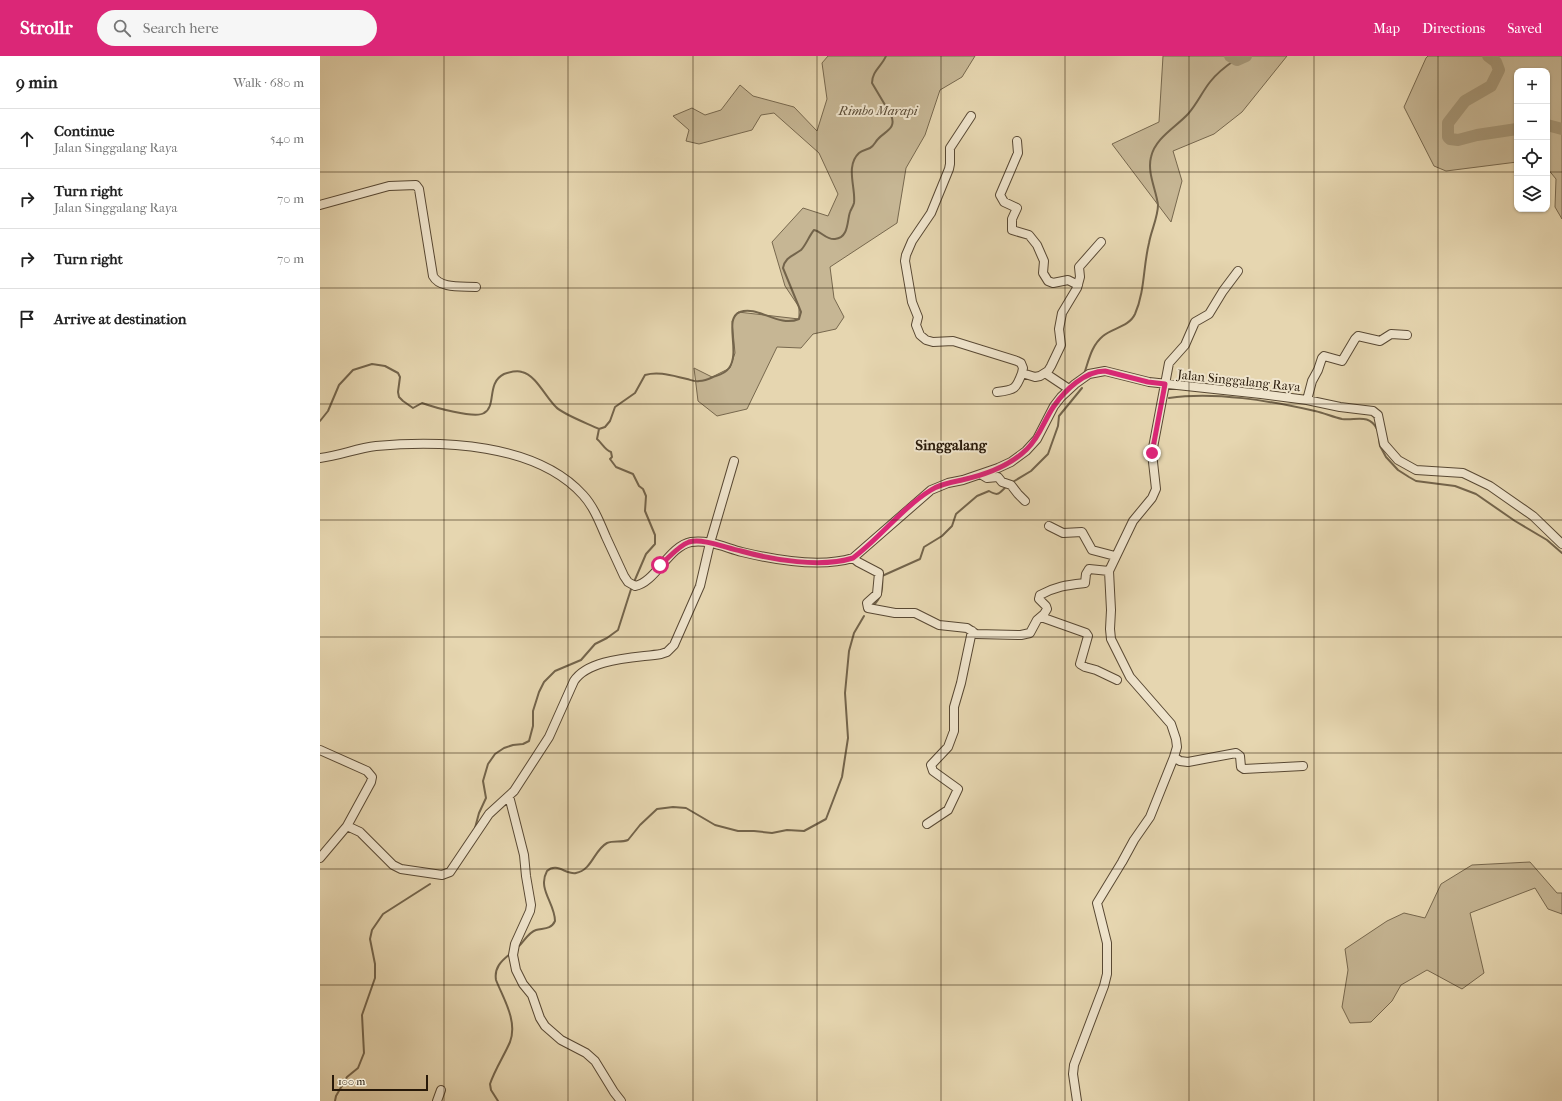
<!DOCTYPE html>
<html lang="en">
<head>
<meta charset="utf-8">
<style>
  :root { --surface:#fff; --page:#f6f6f6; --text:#222; --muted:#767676; --line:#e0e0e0; --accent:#db2777 }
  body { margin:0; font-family:"IM FELL French Canon",serif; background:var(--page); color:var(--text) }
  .controls { position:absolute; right:12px; top:12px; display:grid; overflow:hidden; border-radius:8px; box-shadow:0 1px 3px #0004 }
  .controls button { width:36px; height:36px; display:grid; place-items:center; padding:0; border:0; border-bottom:1px solid var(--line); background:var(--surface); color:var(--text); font:20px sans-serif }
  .scale { position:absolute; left:12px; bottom:10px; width:96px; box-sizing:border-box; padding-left:4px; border:2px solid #281909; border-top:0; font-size:11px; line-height:14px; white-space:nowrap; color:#281909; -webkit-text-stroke:3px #efe4cc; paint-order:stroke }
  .stop { position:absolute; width:12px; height:12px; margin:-9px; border:3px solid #db2777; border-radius:50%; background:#fff }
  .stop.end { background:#db2777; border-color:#fff; box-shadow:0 1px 4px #0008 }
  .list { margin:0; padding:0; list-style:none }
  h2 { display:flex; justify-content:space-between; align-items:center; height:52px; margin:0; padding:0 16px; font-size:17px }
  h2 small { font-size:13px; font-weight:400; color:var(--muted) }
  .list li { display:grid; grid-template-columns:26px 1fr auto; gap:12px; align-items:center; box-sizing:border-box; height:60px; padding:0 16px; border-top:1px solid var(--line) }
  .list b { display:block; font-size:15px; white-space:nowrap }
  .list p { margin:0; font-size:13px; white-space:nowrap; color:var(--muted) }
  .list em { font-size:13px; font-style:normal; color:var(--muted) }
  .icon { flex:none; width:22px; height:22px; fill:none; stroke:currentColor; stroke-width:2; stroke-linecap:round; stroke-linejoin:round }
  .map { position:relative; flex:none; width:1242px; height:1045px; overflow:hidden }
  header { display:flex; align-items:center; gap:24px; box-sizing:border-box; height:56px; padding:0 20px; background:var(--accent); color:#fff }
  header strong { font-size:19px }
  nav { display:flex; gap:22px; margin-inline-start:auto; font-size:14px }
  .search { width:280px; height:36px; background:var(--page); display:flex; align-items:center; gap:10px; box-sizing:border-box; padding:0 14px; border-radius:22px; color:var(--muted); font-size:15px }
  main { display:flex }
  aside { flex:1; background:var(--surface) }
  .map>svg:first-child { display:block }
  .green { fill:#c6b694; stroke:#77684e }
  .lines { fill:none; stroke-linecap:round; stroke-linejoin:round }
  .stream { stroke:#73644b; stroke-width:2 }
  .river { stroke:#a59677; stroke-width:12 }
  .street-casing { stroke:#584833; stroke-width:10 }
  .street { stroke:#efe4cc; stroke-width:8 }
  .route { stroke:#db2777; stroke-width:5 }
  .grid { fill:none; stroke:#281909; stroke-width:1; stroke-opacity:0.55 }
  .labels { text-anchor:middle; stroke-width:4; stroke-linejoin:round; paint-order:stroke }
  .park-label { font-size:13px; font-style:italic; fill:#574833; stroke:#efe4cc }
  .street-label { font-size:13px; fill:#281909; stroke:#efe4cc }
  .quarter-label { font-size:15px; font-weight:bold; fill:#281909; stroke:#efe4cc }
</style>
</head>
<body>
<header>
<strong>Strollr</strong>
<div class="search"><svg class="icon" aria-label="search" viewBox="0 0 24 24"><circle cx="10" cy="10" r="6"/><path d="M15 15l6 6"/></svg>Search here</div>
<nav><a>Map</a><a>Directions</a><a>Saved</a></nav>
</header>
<main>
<aside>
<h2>9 min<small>Walk · 680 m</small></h2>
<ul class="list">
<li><svg class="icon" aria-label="ahead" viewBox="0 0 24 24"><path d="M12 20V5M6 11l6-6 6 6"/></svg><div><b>Continue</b><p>Jalan Singgalang Raya</p></div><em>540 m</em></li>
<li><svg class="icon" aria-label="right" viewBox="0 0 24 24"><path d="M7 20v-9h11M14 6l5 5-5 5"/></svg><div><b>Turn right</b><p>Jalan Singgalang Raya</p></div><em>70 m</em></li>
<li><svg class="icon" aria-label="right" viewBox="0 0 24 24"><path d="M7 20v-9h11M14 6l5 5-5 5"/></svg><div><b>Turn right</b></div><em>70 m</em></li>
<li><svg class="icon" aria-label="arrive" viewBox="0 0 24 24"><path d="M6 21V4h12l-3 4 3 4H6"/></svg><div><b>Arrive at destination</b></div></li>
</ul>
</aside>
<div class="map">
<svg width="1242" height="1045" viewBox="0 0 1242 1045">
  <rect width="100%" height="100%" fill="#e6d6b0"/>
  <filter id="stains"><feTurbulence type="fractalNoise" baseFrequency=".005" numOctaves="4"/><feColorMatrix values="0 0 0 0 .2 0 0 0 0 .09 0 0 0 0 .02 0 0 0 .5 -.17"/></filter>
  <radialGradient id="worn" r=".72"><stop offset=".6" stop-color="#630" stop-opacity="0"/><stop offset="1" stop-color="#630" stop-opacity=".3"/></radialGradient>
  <path class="green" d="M508,0H655L642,21L620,34L605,79L586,112L577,167L510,211L514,242L524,261L516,273L493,278L481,292L457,291L427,353L397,360L378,345L374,312L392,321L410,312L415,297L412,265L418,256L479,263V251L465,230L452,186L483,152L508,160L518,138L499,97L454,57L441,59L432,74L379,88L366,85L369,74L353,60L372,52L385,59L401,54L420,29L433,40L474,51L497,75L507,43L502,7Z
    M843,0H967L922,56L894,78L853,95L862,125L851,166L792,88L839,66Z
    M1108,0H1242V163L1235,151L1236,123L1227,112V15H1197V106L1126,115L1114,110L1084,51L1106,2Z
    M1210,806L1237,837H1242V858L1228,853L1215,832L1150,857L1164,917L1142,933L1107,914L1081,929L1072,945L1051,966L1030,967L1022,951L1028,914L1025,893L1067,865L1084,857L1105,862L1121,828L1152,809Z"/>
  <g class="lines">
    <path class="stream" d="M764,318C769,304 771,290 783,280C792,272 809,271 815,258C825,235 823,211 829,187C831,175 838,161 838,149C836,133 827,117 831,101C835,82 856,71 868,58C877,48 882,36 890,26C897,17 906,10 915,4
      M849,342C895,335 950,345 995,355C1004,357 1013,361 1022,363C1035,365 1049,357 1057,373
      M0,365L8,355L19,329L33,314L52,308L65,310L78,317L80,321L78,336L79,341L83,345L93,352L102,347C113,351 155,363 164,357C177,350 166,327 184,318C190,316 196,314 202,316C216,319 226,342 236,351C242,358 269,368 279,373L285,371L290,365L295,351L315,337L325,319C339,315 353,320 367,323C371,324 375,326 379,325C384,325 389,323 393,321C399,319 405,318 409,312C421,296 403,262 420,256C438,249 458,272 479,263L481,256L463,212C465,201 473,200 481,194C486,189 489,180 494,174C501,175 506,184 515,183C529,182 527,164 530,156C531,153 533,151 534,147C536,132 525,110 539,97C542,94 546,94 550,92C554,90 555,86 558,83C565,75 577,73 571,59L552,27C552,15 562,10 566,0
      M279,373L277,383C282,387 285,394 291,396L292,401L290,403L296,411L313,418L319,430L323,433L326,440L325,455L335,479V488L326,498L314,526
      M1059,383L1060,390L1066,401L1078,414L1089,421L1096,425L1135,430L1156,438L1195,465L1227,484L1242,497
      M691,427L711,415L728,398L738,370L739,360L762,332
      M553,550C562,541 563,533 562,520L600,503L604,491L622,480L632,470L636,458L657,440L669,435C679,441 679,437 687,430
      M155,772L159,757L166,742L163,725L168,708L175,698L184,692L193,689L203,688L209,685L213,670V655L219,636L224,626L235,615L261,604L275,588L287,582L298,574L312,530
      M199,890C204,885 209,876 216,874C223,872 231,874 235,865C235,847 217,833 227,815C237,806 246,819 256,817C272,814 274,794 287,787C294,784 301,787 308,784L320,769L337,753L353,751L366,752L395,769L418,775H434L452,777L467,774L484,775L506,763L522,721L528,682L525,637L529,595L534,577L544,560
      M15,1045L16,1040L27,1021L38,1012L44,997L42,959L55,922V908L50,883L52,874L63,858L110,828
      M178,1045L171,1034L170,1028C175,1013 184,1000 190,986C198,965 183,942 176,924C174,912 181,905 190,898"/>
    <path class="river" d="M910,0L917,4L926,0
      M1168,0L1176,6L1179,14L1171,30L1145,45L1138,54L1128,67V81L1130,83L1138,84L1157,79L1197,73
      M1227,69L1242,73"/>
    <defs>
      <path id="street" d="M651,60L630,92V108L629,113L611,157L592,185L586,199L585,205L592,246L598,261L596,269L600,279L606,284L613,286L633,285L697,305L701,307L703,312L702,317
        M697,85L698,97L680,139L684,146L697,152L692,163V174L709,179L717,189L724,205L723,217L728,225L733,227L748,224L758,229
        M0,149L69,130L96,129L99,133L113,220C120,233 142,230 156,231
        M725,317L749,333
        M677,336C695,334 696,333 702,317L715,321L720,320L728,315L731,310L741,289L739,273L742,257L757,232L760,221L759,211L781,186
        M987,344L992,325L998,314L1002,302L1004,300L1022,305L1035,283L1038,280L1060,285L1071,278L1087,279
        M0,402C19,400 37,392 56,390C121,384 216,387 263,439C274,451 280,467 286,481C292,494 298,507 304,520L308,526L315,530C335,527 349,490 371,486C388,483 406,492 422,496C455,504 500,512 533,502L611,434L628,427L643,424L678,412L691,406L706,395L717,383L734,350L741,341L755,328L769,318L785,315L829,326L941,338L987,344L1020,351L1053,355L1058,359L1064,388L1078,404L1096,414L1143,417L1170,430L1213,460L1242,488
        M662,419L667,422L678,421L682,426L691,429L698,438L705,445
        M729,470L743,477L762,476L772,494L795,500
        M533,502L538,506L559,517L557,538L547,547L548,552L575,557H595L619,569L647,572L656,578L701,579L710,577L717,564L724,558L727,553L726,550L719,543L720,539C736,530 747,529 765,527L766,518L769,513L789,515
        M721,561L766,577L768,580L760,608L765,611L776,614L797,624
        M0,694L47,715L52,721L51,726L27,770
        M854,701L860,705L868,706L916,697L920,700L921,711L924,713L983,710
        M189,740L204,799L206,820L211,849L210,855L195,888L193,899L196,914L203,928L212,939L220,962L225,970L241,984L266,997L275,1005L294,1036L301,1045
        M607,768L628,754L638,733L613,715L611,709L628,691L634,675V651L641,627L652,575
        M0,802L27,770L40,776L73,809L81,813L122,819L130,816L169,758L194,735L229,681L254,625C269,602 315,602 341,598L347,596L354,589L380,530L390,487L414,405
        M117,1045L121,1034
        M757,1045L753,1018L754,1009L784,930L787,918V887L777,847L802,806L814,784L830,761L854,701L857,691L856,683L851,668L810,621L791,583L790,573L791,554L789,515L813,465L832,442L836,433L832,397L849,307L865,289L875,266L889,258L903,235L918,215"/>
    </defs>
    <use href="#street" class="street-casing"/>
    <use href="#street" class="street"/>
  </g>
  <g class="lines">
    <path class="route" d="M340,509C349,502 358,490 369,486C383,482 406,492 421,495C453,504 501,512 533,502C560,482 582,452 611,434C620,428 632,426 642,424C665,419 690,410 707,393C720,381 724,364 734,350C745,334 765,315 785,315L828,326L845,328L832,397"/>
  </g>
  <path class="grid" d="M124,0V1045M248,0V1045M373,0V1045M497,0V1045M621,0V1045M745,0V1045M869,0V1045M994,0V1045M1118,0V1045M0,116H1197M1227,116H1242M0,232H1242M0,348H1242M0,464H1242M0,581H1242M0,697H1242M0,813H1242M0,929H1242"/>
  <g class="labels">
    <g class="park-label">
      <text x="558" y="59">Rimbo Marapi</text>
    </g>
    <g class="street-label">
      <text transform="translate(919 324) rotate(6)" y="5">Jalan Singgalang Raya</text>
    </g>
    <g class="quarter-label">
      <text x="631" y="394">Singgalang</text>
    </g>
  </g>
  <rect width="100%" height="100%" filter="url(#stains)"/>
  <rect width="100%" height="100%" fill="url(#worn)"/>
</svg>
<div class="controls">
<button>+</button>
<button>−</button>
<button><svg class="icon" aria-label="locate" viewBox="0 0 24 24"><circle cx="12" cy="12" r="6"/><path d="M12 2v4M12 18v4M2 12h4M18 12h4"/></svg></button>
<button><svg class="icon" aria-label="layers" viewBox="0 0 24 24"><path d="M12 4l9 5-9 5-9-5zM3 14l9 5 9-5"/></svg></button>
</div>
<div class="scale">100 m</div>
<div class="stop" style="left:340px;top:509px"></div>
<div class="stop end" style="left:832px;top:397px"></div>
</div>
</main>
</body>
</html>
